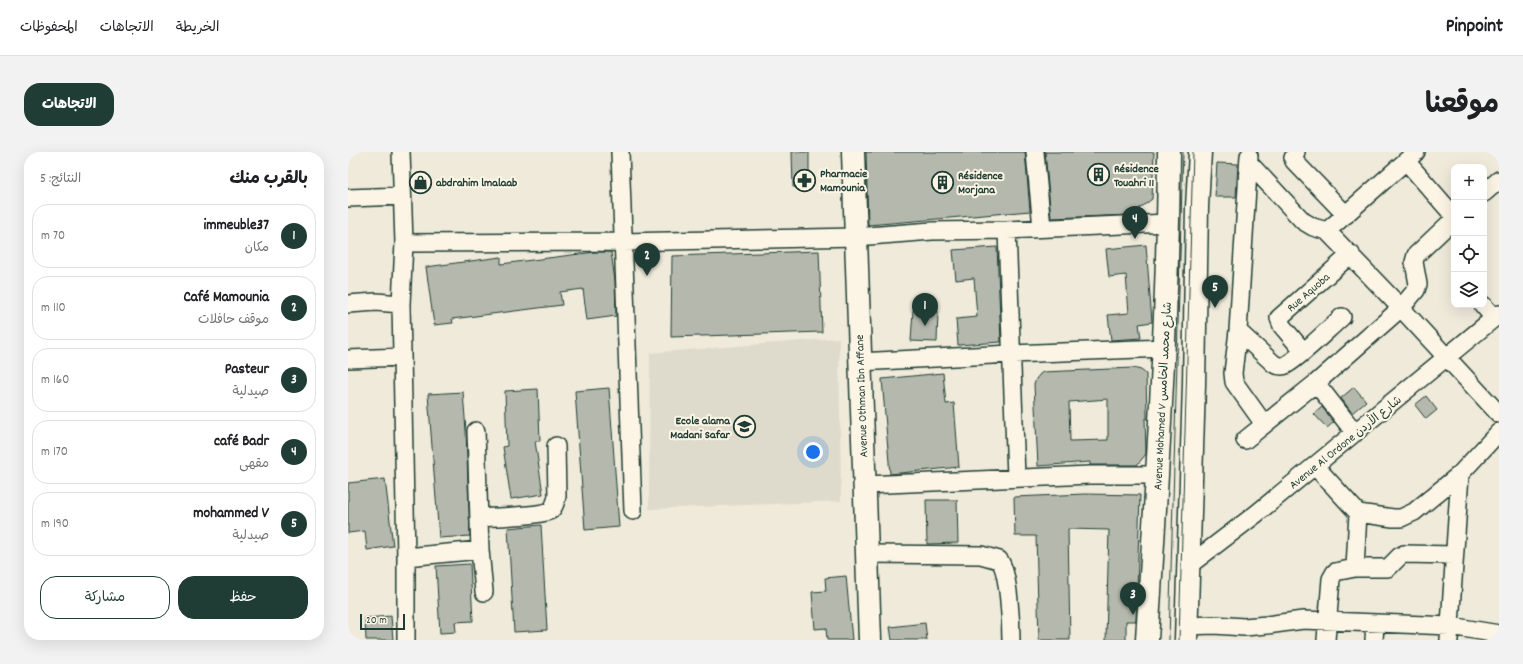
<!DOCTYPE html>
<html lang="ar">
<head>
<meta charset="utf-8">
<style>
  :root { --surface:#fff; --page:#f2f2f2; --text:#202124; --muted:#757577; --line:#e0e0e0; --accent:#1f3d34 }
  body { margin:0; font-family:Dekko,"Playpen Sans Arabic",sans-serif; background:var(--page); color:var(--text); direction:rtl }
  .controls { position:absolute; right:12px; top:12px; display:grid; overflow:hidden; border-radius:8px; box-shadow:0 4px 16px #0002 }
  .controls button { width:36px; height:36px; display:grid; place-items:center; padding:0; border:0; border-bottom:1px solid var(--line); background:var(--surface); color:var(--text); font:20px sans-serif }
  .scale { position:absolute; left:12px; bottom:10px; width:45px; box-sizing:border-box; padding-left:4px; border:2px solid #1f3d34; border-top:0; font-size:11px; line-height:14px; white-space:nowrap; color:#1f3d34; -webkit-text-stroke:3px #fcf5e5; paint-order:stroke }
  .you { position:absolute; left:465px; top:300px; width:14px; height:14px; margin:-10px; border:3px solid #fff; border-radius:50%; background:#1a73e8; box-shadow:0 0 0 6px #1a73e833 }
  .badge { display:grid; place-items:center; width:26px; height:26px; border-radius:50%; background:var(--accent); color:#fff; font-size:13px; font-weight:700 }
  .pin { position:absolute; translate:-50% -33px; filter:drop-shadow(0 1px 2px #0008) }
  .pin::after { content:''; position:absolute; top:21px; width:14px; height:12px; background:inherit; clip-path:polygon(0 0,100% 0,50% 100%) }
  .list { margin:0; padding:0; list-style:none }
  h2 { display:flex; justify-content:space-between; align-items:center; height:52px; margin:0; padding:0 16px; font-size:17px }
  h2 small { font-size:13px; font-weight:400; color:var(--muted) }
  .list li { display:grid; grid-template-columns:26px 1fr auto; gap:12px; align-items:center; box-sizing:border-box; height:64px; margin:0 8px 8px; padding:0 8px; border:1px solid var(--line); border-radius:16px }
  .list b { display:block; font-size:15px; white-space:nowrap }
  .list p { margin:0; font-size:13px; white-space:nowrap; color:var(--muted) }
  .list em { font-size:13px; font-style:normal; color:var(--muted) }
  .actions { display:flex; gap:8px; padding:12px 16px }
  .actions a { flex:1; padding:9px 0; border:1px solid var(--accent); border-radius:16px; text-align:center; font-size:14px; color:var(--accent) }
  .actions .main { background:var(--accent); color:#fff }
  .icon { flex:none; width:22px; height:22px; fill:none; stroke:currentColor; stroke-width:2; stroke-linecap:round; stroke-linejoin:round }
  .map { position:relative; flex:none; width:1151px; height:488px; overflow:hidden; direction:ltr; border-radius:16px }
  header { display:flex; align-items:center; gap:24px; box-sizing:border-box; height:56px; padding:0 20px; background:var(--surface); border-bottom:1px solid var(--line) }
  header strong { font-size:19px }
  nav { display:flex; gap:22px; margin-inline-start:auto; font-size:14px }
  .intro { display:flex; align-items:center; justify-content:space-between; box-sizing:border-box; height:96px; padding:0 24px }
  h1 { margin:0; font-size:28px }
  .button { padding:10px 18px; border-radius:16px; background:var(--accent); color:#fff; font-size:14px; font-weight:700 }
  main { display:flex; gap:24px; padding:0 24px }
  aside { flex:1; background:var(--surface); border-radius:16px; box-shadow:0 4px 16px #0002 }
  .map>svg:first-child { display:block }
  .built { fill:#dedbcc }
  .building { fill:#b5b9ad; stroke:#1f3d34; fill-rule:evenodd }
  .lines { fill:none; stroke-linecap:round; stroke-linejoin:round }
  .street-casing { stroke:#1f3d34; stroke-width:20 }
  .secondary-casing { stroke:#1f3d34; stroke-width:25 }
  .primary-casing { stroke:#1f3d34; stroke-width:25 }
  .street { stroke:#fcf5e5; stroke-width:17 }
  .secondary { stroke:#fcf5e5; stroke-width:22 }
  .primary { stroke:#fcf5e5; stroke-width:22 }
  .tram { stroke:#1f3d34; stroke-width:1 }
  .labels { text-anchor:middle; stroke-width:4; stroke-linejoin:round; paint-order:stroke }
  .poi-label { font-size:12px; font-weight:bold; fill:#1f3d34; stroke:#fcf5e5; text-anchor:start }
  .street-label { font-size:12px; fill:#1f3d34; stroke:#fcf5e5 }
</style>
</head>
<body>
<header>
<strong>Pinpoint</strong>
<nav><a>الخريطة</a><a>الاتجاهات</a><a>المحفوظات</a></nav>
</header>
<div class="intro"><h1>موقعنا</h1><a class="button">الاتجاهات</a></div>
<main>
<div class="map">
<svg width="1151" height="488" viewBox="0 0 1151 488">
  <rect width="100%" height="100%" fill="#efeada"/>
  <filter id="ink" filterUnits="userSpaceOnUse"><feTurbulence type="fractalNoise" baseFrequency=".025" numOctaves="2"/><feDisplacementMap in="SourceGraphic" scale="8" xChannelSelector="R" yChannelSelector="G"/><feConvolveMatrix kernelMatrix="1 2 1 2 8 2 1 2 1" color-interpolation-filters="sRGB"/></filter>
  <g filter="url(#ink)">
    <path class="built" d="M491,186L493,349L301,357L302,201Z"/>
    <path class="building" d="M444,0H461V35H445Z
      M518,0H677L682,59L520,73Z
      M697,0H806L804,47L783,63L703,66Z
      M869,11L890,12L888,45H867Z
      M798,93L804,170L791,172L793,186L763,188L760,163L781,161L778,123L761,125L758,97Z
      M649,95L653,190L610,193L608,167L629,165L626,126L608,128L605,98Z
      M471,99L474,180L323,185L324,104Z
      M247,100H263L267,129L268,164L239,168L235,137L212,140L214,153L104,167L105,171L86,173L78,115L153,105V112Z
      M565,158L590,159L589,190L563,189Z
      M785,216L793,218L798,222L799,267H797L798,302L789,313H742V310L690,314L686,233L688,227L692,222L695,220ZM760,247V288L722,289L721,250Z
      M595,221L598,252L606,251L611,315L542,322L534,227Z
      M1006,235L1018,249L1004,261L993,246Z
      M261,236L271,375L237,378L227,239Z
      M190,237L192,289H187L195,342L163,347L155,295L159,294L157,239Z
      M115,240L118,279L122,384L91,386L80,242Z
      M1078,244L1089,258L1078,267L1067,253Z
      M974,255L986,270L979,276L966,262Z
      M37,327L45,394L19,398L17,379L0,381V331Z
      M737,342L792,343L788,469H778V488H758L761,378L720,377L722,488H691L688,384H667L666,345Z
      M578,348H609L610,391L579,392Z
      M193,373L199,478L166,480L160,376Z
      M122,412L125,469L107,470L108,480L92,481L88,414Z
      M498,424L504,488H479L478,476L467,477L464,440L478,439L477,426Z
      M43,464L45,488H18L17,466Z
      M577,471L579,488H544L542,475Z"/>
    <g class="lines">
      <defs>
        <path id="street" d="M53,0L56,91L53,152L58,405V488
          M272,0L285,359
          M687,0L694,76
          M948,0L945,6L946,9L998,63
          M901,4L890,179L885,221L886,230L916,272
          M1058,9L1106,64
          M901,11L955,69L965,75L979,79L1053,156L1151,262
          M1136,41L1151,28
          M0,46L54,44
          M659,78L668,325
          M979,79L1068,0
          M56,91L275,90L508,85L584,79L659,78L821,71
          M0,152L28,150L53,152
          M1135,153L1146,166
          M890,179L926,212C930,214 934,215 938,213C955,203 978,179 994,165
          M955,199L934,174L931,166L1003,102
          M0,207L54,205
          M511,210L663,202L817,196
          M128,279L132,398L136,440
          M1007,281L968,231L1053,156L1068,138L1070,132L1066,110L1068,103L1106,67
          M897,288L968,231
          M967,314L1010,361L1045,366H1053L1066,360L1112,322
          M517,333L742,323H810
          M131,366C144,365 195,364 203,358C207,354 208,349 209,344L208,294
          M520,402L633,403L651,408C661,419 663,472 663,488
          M58,405L132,398
          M840,414L908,362L1151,162
          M1007,416H1040L1052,404L1056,402L1106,403
          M838,474L866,473L896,475L919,473L955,468L1102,474L1151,482
          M978,488L983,427L987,420L1007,416L1010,361
          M1026,488L1027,471
          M1101,488L1112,322L1151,280"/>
        <path id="secondary" d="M505,0L522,488"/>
        <path id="primary" d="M799,488C809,325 820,163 821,0
          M838,488L846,233L849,55L852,0"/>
      </defs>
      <use href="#street" class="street-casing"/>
      <use href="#secondary" class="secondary-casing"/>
      <use href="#primary" class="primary-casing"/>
      <use href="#street" class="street"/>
      <use href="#secondary" class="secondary"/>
      <use href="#primary" class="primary"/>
      <path class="tram" d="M821,488L835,0
        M831,488L845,0"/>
    </g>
  </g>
  <defs>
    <symbol id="building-ring" viewBox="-11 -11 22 22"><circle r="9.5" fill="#fcf5e5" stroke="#1f3d34" stroke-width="1.5"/><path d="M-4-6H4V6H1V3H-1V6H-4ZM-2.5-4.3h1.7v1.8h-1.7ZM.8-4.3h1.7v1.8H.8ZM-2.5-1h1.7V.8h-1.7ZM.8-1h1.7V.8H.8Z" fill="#1f3d34"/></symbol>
    <symbol id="pharmacy-ring" viewBox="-11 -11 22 22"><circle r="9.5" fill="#fcf5e5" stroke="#1f3d34" stroke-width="1.5"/><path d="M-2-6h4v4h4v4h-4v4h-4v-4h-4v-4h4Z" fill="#1f3d34"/></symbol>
    <symbol id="shop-ring" viewBox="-11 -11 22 22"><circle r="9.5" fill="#fcf5e5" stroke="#1f3d34" stroke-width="1.5"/><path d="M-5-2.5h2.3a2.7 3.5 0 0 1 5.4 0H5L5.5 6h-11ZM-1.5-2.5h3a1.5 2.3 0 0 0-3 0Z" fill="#1f3d34"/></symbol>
    <symbol id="school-ring" viewBox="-11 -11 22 22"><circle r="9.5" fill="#fcf5e5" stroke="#1f3d34" stroke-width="1.5"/><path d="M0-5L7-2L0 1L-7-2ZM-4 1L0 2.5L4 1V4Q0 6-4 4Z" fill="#1f3d34"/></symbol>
  </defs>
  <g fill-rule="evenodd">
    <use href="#building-ring" x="738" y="10" width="25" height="25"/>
    <use href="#pharmacy-ring" x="444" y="16" width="25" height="25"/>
    <use href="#shop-ring" x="60" y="18" width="25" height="25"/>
    <use href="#building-ring" x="582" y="18" width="25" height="25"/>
    <use href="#school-ring" x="384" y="262" width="25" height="25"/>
  </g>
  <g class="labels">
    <g class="poi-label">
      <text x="766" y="20">Résidence<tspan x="766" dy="14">Touahri 11</tspan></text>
      <text x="472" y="25">Pharmacie<tspan x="472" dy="14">Mamounia</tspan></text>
      <text x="610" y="27">Résidence<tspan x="610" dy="14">Morjana</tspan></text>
      <text x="88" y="34">abdrahim lmalaab</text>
      <text x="382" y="272" text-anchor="end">Ecole alama<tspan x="382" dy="14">Madani Safar</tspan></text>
    </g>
    <g class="street-label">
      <text transform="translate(960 140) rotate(-41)" y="4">Rue Aquoba</text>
      <text transform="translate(513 244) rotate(-92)" y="4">Avenue Othman Ibn Affane</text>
      <text transform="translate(814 244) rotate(-87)" y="4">Avenue Mohamed V شارع محمد الخامس</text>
      <text transform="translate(997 290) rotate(-39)" y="4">Avenue Al Ordone شارع الأردن</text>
    </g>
  </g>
</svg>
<div class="controls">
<button>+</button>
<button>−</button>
<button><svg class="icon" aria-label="locate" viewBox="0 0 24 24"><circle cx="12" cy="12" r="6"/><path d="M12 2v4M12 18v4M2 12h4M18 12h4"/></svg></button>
<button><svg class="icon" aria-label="layers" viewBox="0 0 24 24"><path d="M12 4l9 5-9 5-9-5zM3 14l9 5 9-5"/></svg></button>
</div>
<div class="scale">20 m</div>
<div class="you"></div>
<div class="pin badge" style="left:577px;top:174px">1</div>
<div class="pin badge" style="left:299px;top:124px">2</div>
<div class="pin badge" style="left:785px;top:463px">3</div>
<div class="pin badge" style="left:787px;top:87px">4</div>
<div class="pin badge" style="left:867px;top:156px">5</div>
</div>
<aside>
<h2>بالقرب منك<small>النتائج: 5</small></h2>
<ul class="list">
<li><span class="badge">1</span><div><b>immeuble37</b><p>مكان</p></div><em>70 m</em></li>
<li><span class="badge">2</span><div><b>Café Mamounia</b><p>موقف حافلات</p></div><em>110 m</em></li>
<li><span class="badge">3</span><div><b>Pasteur</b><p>صيدلية</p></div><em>160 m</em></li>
<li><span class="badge">4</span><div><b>café Badr</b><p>مقهى</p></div><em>170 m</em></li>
<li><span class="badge">5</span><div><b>mohammed V</b><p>صيدلية</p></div><em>190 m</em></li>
</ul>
<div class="actions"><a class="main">حفظ</a><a>مشاركة</a></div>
</aside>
</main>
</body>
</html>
